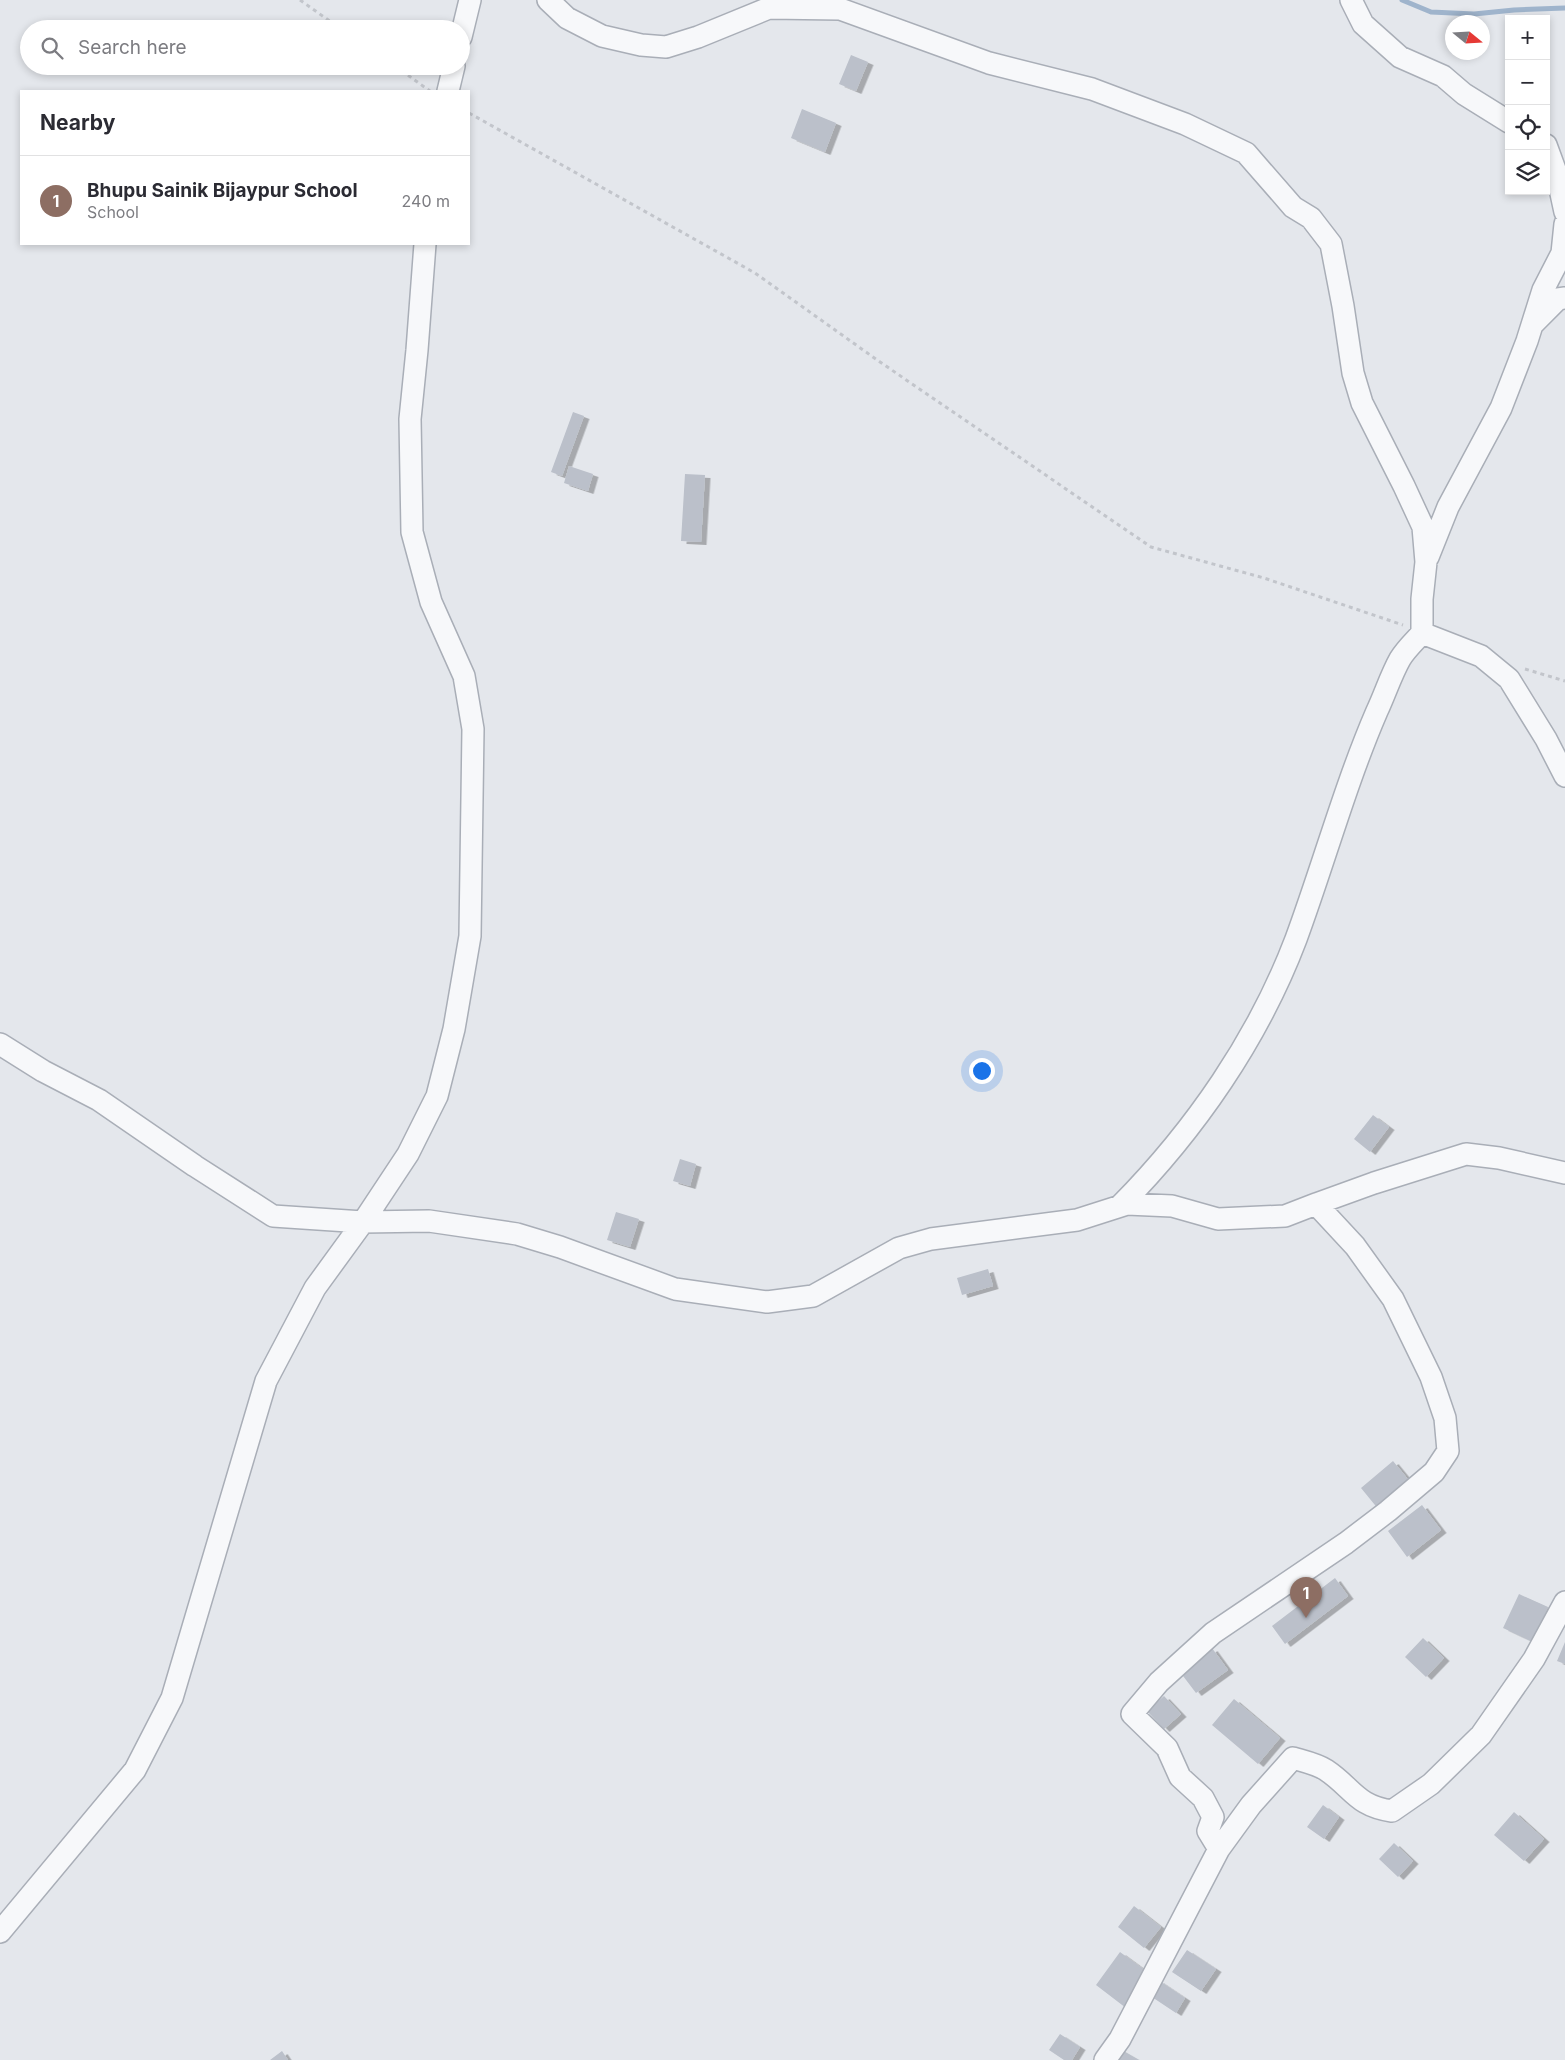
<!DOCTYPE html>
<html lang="en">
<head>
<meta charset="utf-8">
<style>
  :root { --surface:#fff; --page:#f7f7f7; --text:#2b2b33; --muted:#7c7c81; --line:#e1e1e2; --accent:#d1495b }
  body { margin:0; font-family:Inter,sans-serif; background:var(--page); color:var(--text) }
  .controls { position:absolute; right:15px; top:15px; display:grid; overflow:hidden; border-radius:0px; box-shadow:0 2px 8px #0003 }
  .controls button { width:45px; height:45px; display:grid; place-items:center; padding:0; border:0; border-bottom:1px solid var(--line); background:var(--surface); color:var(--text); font:25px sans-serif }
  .compass { position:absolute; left:1445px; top:15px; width:45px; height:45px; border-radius:50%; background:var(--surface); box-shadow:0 2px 8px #0003; rotate:108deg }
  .you { position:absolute; left:981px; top:1070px; width:18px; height:18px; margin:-12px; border:4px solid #fff; border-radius:50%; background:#1a73e8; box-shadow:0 0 0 8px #1a73e833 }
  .badge { display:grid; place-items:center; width:32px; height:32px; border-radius:50%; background:var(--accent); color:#fff; font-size:16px; font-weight:700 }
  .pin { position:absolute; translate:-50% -41px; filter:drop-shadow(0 1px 2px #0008) }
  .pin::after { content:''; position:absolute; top:26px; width:18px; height:15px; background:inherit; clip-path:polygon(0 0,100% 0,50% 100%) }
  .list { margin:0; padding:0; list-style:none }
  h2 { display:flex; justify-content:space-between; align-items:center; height:65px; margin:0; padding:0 20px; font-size:21px }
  h2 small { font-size:16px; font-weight:400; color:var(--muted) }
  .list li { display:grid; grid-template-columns:32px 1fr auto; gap:15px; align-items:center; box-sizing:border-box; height:90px; padding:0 20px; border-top:1px solid var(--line) }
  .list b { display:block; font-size:19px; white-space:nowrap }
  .list p { margin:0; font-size:16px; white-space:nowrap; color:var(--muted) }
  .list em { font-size:16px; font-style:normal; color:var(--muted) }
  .icon { flex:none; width:28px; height:28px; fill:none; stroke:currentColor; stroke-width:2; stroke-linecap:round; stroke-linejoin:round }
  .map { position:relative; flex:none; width:1565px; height:2060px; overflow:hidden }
  .search { position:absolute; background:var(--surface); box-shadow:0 2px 8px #0003; left:20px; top:20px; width:450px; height:55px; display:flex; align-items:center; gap:12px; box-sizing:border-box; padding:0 18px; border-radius:28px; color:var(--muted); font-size:19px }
  .panel { position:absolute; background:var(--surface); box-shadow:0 2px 8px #0003; left:20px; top:90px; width:450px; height:155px; border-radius:0px }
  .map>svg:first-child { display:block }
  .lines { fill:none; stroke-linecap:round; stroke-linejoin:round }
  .stream { stroke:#9fb4cc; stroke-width:5 }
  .building { fill:#bbc0ca; filter:url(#shadow) }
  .street-casing { stroke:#a9aeb7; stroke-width:24 }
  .path { stroke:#c2c5cb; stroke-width:3; stroke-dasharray:4 4; stroke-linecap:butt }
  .street { stroke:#f7f8fa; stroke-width:21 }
</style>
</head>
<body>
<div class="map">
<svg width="1565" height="2060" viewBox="0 0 1565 2060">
  <defs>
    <filter id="shadow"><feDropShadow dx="5.5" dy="3" stdDeviation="0" flood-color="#0004"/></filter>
  </defs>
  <rect width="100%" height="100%" fill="#e4e7ec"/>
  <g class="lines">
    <path class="stream" d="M1402,0L1431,12L1474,14L1514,10L1565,8"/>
  </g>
  <path class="building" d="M851,55L868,62L856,91L839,84Z
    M802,109L836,123L825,152L791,138Z
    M573,412L584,416L562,476L551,472Z
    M569,466L593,474L588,491L564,483Z
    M685,474L705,475L701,542L681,541Z
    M1373,1115L1389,1127L1370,1152L1354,1139Z
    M680,1159L696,1164L690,1186L673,1181Z
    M616,1212L639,1219L630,1247L607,1240Z
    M988,1269L993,1286L962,1295L957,1278Z
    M1393,1461L1411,1483L1379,1510L1361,1488Z
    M1422,1505L1441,1530L1407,1557L1388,1531Z
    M1335,1578L1348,1596L1285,1644L1272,1626Z
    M1519,1594L1548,1607L1533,1642L1503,1628Z
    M1423,1638L1444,1658L1426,1677L1405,1657Z
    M1565,1642V1664L1557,1661Z
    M1212,1648L1228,1670L1196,1693L1180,1672Z
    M1164,1696L1181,1714L1164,1729L1147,1711Z
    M1234,1699L1280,1738L1258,1764L1212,1725Z
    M1323,1805L1339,1817L1324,1839L1307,1827Z
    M1514,1812L1544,1839L1524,1861L1494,1835Z
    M1394,1843L1413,1861L1398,1877L1379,1859Z
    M1134,1906L1161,1927L1144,1948L1118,1927Z
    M1187,1950L1216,1969L1201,1991L1172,1972Z
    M1120,1952L1150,1974L1126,2008L1096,1985Z
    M1158,1980L1185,1998L1176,2013L1149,1995Z
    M1060,2034L1080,2047L1072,2060H1064L1049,2050Z
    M1118,2048L1139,2060H1111Z
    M282,2051L288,2060H270Z"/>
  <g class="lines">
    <defs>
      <path id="street" d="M548,0L567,18L602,36L641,45L666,47L698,37L769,8L840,9L989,63L1092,89L1185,124L1246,153L1293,207L1311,218L1331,244L1343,306L1353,373L1362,403L1404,486L1423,527L1426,562L1422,599V633
        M1351,0L1363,24L1400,57L1443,76L1464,94L1509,122
        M461,37L470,0
        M448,91L454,66
        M1546,145L1557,175L1565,212
        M1534,323L1558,299L1565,298
        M1428,557L1448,507L1501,408L1527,341L1543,290L1562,253L1565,224
        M0,1044L43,1071L99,1100L195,1166L273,1216L363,1222L429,1221L517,1234L560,1247L675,1289L767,1302L813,1296L899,1248L931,1239L1077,1220L1127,1204L1172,1206L1218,1219L1285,1216L1316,1204L1355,1246L1393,1299L1431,1377L1445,1418L1448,1451L1434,1472L1388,1511L1346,1543L1213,1633L1159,1682L1132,1714L1167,1748L1180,1777L1203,1798L1213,1817L1208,1831L1219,1849
        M1316,1204L1374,1183L1466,1154L1499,1158L1565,1173
        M1120,1206C1195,1130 1258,1039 1296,939C1324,863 1345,785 1377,711C1385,694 1391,675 1400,659C1406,649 1415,641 1422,633L1481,656L1509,679L1546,739L1565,776
        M0,1932L135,1770L172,1698L266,1381L315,1288L363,1222L408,1154L437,1096L454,1029L470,936L473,729L464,676L431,602L412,532L410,419L417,350L425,244
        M1105,2060L1120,2039L1219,1849L1251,1805L1293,1758C1303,1761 1317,1764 1326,1770C1353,1788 1356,1806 1392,1811L1431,1784L1481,1735L1534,1659L1565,1602"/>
    </defs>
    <use href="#street" class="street-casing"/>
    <path class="path" d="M300,0L341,29
      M395,66L430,91
      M469,113L755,273L880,362L1151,547L1264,578L1403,625
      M1525,669L1565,681"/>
    <use href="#street" class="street"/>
  </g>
</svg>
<div class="controls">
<button>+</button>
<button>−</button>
<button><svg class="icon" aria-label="locate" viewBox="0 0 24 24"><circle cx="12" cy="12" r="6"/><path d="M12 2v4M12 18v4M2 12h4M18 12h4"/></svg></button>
<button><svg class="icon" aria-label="layers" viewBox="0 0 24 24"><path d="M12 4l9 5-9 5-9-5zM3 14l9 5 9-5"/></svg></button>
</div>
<svg class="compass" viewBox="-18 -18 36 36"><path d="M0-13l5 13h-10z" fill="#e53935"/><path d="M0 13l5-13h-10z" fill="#7c7c81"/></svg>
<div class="you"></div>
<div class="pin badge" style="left:1306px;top:1618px;background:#8d6e63">1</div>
<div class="search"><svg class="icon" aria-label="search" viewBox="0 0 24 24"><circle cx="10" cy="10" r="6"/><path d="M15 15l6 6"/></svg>Search here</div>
<section class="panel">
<h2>Nearby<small></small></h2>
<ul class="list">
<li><span class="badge" style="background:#8d6e63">1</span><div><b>Bhupu Sainik Bijaypur School</b><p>School</p></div><em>240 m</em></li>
</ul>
</section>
</div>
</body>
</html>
